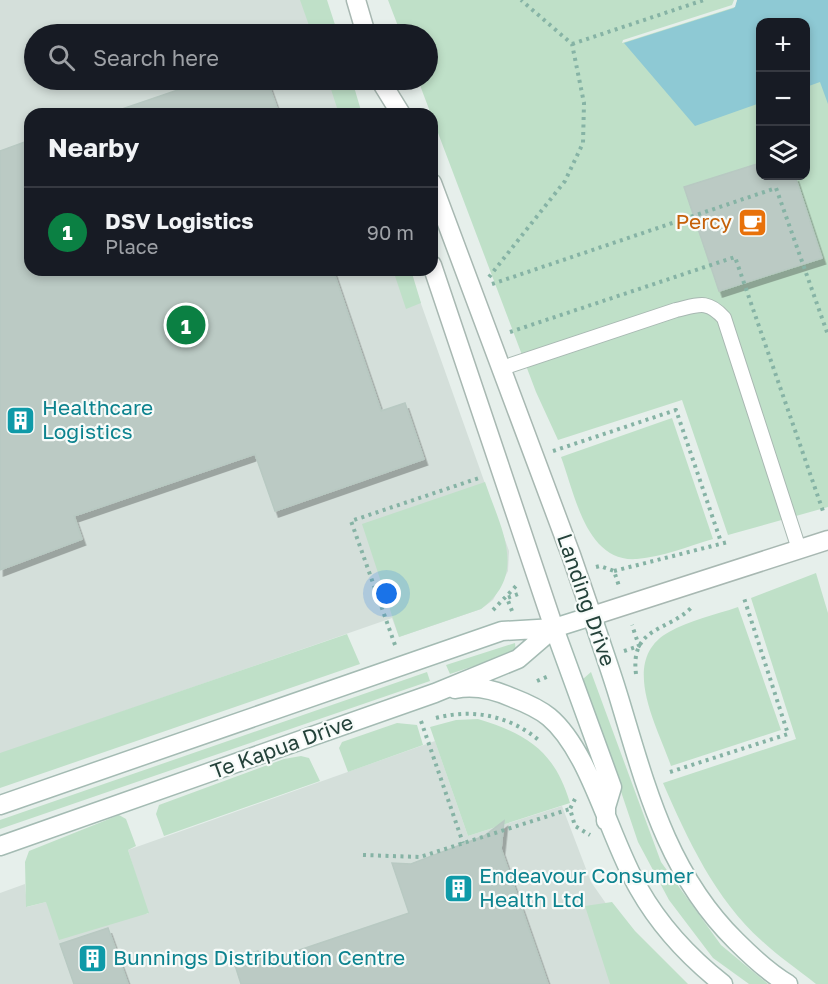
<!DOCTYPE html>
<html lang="en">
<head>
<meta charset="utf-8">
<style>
  :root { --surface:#171b24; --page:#242831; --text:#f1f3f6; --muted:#9ea1a6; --line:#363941; --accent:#0b8043 }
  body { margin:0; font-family:"Golos Text",sans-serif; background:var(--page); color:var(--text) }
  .controls { position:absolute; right:18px; top:18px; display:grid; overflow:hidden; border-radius:12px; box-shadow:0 3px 9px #0003 }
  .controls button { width:54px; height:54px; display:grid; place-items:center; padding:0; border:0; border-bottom:2px solid var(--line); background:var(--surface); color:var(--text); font:30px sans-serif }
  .you { position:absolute; left:387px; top:594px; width:21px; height:21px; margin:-15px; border:4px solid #fff; border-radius:50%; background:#1a73e8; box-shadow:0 0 0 9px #1a73e833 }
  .badge { display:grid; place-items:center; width:39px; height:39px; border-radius:50%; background:var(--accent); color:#fff; font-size:20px; font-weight:700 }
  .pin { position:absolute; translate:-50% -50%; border:3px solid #fff; box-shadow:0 2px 6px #0006 }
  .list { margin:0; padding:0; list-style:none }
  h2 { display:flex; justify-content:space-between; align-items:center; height:78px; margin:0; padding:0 24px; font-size:26px }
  h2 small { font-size:20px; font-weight:400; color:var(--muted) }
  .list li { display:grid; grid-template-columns:39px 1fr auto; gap:18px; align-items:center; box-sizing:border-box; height:90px; padding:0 24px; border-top:2px solid var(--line) }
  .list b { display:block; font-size:22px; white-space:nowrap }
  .list p { margin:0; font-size:20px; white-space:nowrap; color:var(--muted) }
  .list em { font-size:20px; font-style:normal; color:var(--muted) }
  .icon { flex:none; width:33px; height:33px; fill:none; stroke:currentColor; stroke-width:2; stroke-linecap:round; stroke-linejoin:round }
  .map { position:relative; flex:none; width:828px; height:984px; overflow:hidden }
  .search { position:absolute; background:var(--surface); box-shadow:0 3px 9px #0003; left:24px; top:24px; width:414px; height:66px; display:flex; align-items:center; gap:15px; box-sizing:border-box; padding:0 21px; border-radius:33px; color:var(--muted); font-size:22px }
  .panel { position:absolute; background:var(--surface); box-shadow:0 3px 9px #0003; left:24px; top:108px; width:414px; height:168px; border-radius:18px }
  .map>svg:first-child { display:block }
  .built { fill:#d4dfda }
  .green { fill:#bfe0c8; fill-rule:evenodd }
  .water { fill:#8ec9d4 }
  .pier { fill:#e6efeb }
  .building { fill:#bbcac4; stroke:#b8c9c2; stroke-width:1.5; filter:url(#shadow) }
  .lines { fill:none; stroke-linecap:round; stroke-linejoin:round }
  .lane-casing { stroke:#a8b8b2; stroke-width:16 }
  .street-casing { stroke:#a8b8b2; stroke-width:21 }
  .secondary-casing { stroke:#a4bbb3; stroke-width:21 }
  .path { stroke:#86b3a5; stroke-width:4; stroke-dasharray:3 4.5; stroke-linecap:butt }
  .lane { stroke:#fff; stroke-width:14 }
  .street { stroke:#fff; stroke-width:18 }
  .secondary { stroke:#fff; stroke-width:18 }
  .labels { text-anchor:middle; stroke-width:4.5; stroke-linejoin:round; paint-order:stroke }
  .food-label { font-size:21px; fill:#c56008; stroke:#f7fbf9; text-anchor:end }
  .culture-label { font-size:21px; fill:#0d838f; stroke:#f7fbf9; text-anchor:start }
  .street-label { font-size:21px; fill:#24423a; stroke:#f7fbf9 }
</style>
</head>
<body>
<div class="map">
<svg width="828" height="984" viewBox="0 0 828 984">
  <defs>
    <filter id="shadow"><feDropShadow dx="3.5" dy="6" stdDeviation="0" flood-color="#0004"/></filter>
  </defs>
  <rect width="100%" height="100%" fill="#e6efeb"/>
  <path class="built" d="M0,0H314L327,34H34V80H342L354,114H30V270H409L509,551L508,571L493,600L481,609L399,637L392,618L0,754Z
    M435,741L468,836L562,806L591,882L662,984H0V893L25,884L27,907L46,902L148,914L128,850Z"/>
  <path class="green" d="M300,0H327L338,34H312Z
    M388,0H828V507L728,535L682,400L558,440L536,392L418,80H428V34H401ZM760,22H806V176H760Z
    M328,80H352L362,114H339Z
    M393,270H411L421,303L406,309Z
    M672,418L713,539C689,546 662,557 637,559C586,563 575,494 561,457Z
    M485,482C500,527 529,574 481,609L399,637L362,524Z
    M816,573L828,613V984H816C799,970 779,957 762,941C715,899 688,840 663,783L796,739L751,598Z
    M738,607L781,730L671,766C658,727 618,660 669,632C690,620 715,615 738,607Z
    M347,634L360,664L0,788V753Z
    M515,643L516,652L450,674L446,665Z
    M427,672L430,681L0,829V820Z
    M591,672L661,862L721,945L768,984H749L713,958L669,900L638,842L583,679Z
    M478,719C528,734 555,752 570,803L468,836L430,727L456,720Z
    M397,723L417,725L423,745L348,772L339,748L342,742Z
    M301,756L309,758L320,781L164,836L156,814L159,805L284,759Z
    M119,815L126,819L136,846L128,850L149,913L59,940L46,902L26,907L25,862L29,851Z
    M612,902L635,931L688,984H610L585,906Z"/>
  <path class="water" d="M737,0H828V104L820,82L806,87V22H760V103L695,126L624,43L734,8Z"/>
  <path class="pier" d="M734,0H737L735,7L622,43L623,40L732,5Z"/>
  <path class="building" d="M207,80H267L279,114H116V111Z
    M30,140V270H333L381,411L405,403L424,459L275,511L255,454L74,516L82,539L0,570V151Z
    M760,163V176H795L822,258L719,291L684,187Z
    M504,821L501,849L548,984H241L233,959L258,951L261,963L409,913L392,863L411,864L484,836Z
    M108,928L128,984H74L60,944Z"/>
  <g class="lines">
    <defs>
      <path id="lane" d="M502,368L676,310C698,305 707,299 724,318L799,549"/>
      <path id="street" d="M356,0L366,34
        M380,80L401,114
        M432,183L571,555L592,616L828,540
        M432,265L554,628"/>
      <path id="secondary" d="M554,628L612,787L606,807V821
        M455,689C475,685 495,690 513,698C526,703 538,708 549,717C590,751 610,840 639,889C660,926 690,958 723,984
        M0,805L502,631L554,628L592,616C601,644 611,671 619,698C646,787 667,873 736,941C752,957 769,973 788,984
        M0,846L435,693L518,659L554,628"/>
    </defs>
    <use href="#lane" class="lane-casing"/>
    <use href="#street" class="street-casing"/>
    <use href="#secondary" class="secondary-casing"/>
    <path class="path" d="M572,44L704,0
      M489,277L565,181L583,143L584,103L572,44L521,0
      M492,284L776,188L828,335
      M510,332L735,257L824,514
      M553,451L676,410L721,542
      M596,567L600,566L614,571L619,586
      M614,571L728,542
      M493,610L517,585
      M512,611L507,598L521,593
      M395,645L351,521L482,477
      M624,651L639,646L632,625
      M636,674C630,626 668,632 692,607
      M537,681L549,676
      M436,718C474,708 511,716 541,742
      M421,721L463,843
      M670,772L788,734L744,598
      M575,799L570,809L575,826L590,835
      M363,855L420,857L570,809"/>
    <use href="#lane" class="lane"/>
    <use href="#street" class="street"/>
    <use href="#secondary" class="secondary"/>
  </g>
  <defs>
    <symbol id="cafe-square" viewBox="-11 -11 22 22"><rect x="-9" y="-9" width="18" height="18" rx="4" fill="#e8710a" stroke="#f7fbf9"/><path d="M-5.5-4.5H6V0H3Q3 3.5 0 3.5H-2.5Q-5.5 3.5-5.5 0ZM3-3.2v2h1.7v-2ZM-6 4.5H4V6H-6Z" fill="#fff"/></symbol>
    <symbol id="building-square" viewBox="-11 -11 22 22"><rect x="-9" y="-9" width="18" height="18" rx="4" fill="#0f9aa8" stroke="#f7fbf9"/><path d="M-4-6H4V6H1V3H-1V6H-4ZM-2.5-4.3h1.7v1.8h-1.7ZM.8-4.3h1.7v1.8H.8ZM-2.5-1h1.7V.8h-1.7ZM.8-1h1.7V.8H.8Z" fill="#fff"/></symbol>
  </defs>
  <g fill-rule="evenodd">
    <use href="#cafe-square" x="736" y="206" width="33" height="33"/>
    <use href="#building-square" x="4" y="404" width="33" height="33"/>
    <use href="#building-square" x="442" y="872" width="33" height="33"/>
    <use href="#building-square" x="76" y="942" width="33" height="33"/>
  </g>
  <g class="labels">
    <g class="food-label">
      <text x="732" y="229">Percy</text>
    </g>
    <g class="culture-label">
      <text x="42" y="415">Healthcare<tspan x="42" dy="24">Logistics</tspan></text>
      <text x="479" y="883">Endeavour Consumer<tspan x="479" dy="24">Health Ltd</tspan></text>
      <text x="113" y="965">Bunnings Distribution Centre</text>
    </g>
    <g class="street-label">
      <text transform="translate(586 600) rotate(71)" y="7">Landing Drive</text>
      <text transform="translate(282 747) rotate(-20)" y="7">Te Kapua Drive</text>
    </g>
  </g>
</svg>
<div class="controls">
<button>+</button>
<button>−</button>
<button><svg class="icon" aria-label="layers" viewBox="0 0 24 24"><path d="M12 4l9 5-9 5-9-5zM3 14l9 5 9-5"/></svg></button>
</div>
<div class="you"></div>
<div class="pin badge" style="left:186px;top:325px">1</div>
<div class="search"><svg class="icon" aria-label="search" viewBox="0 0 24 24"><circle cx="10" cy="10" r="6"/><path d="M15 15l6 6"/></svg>Search here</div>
<section class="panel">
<h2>Nearby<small></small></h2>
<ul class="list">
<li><span class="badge">1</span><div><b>DSV Logistics</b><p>Place</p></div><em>90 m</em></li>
</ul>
</section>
</div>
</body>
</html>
